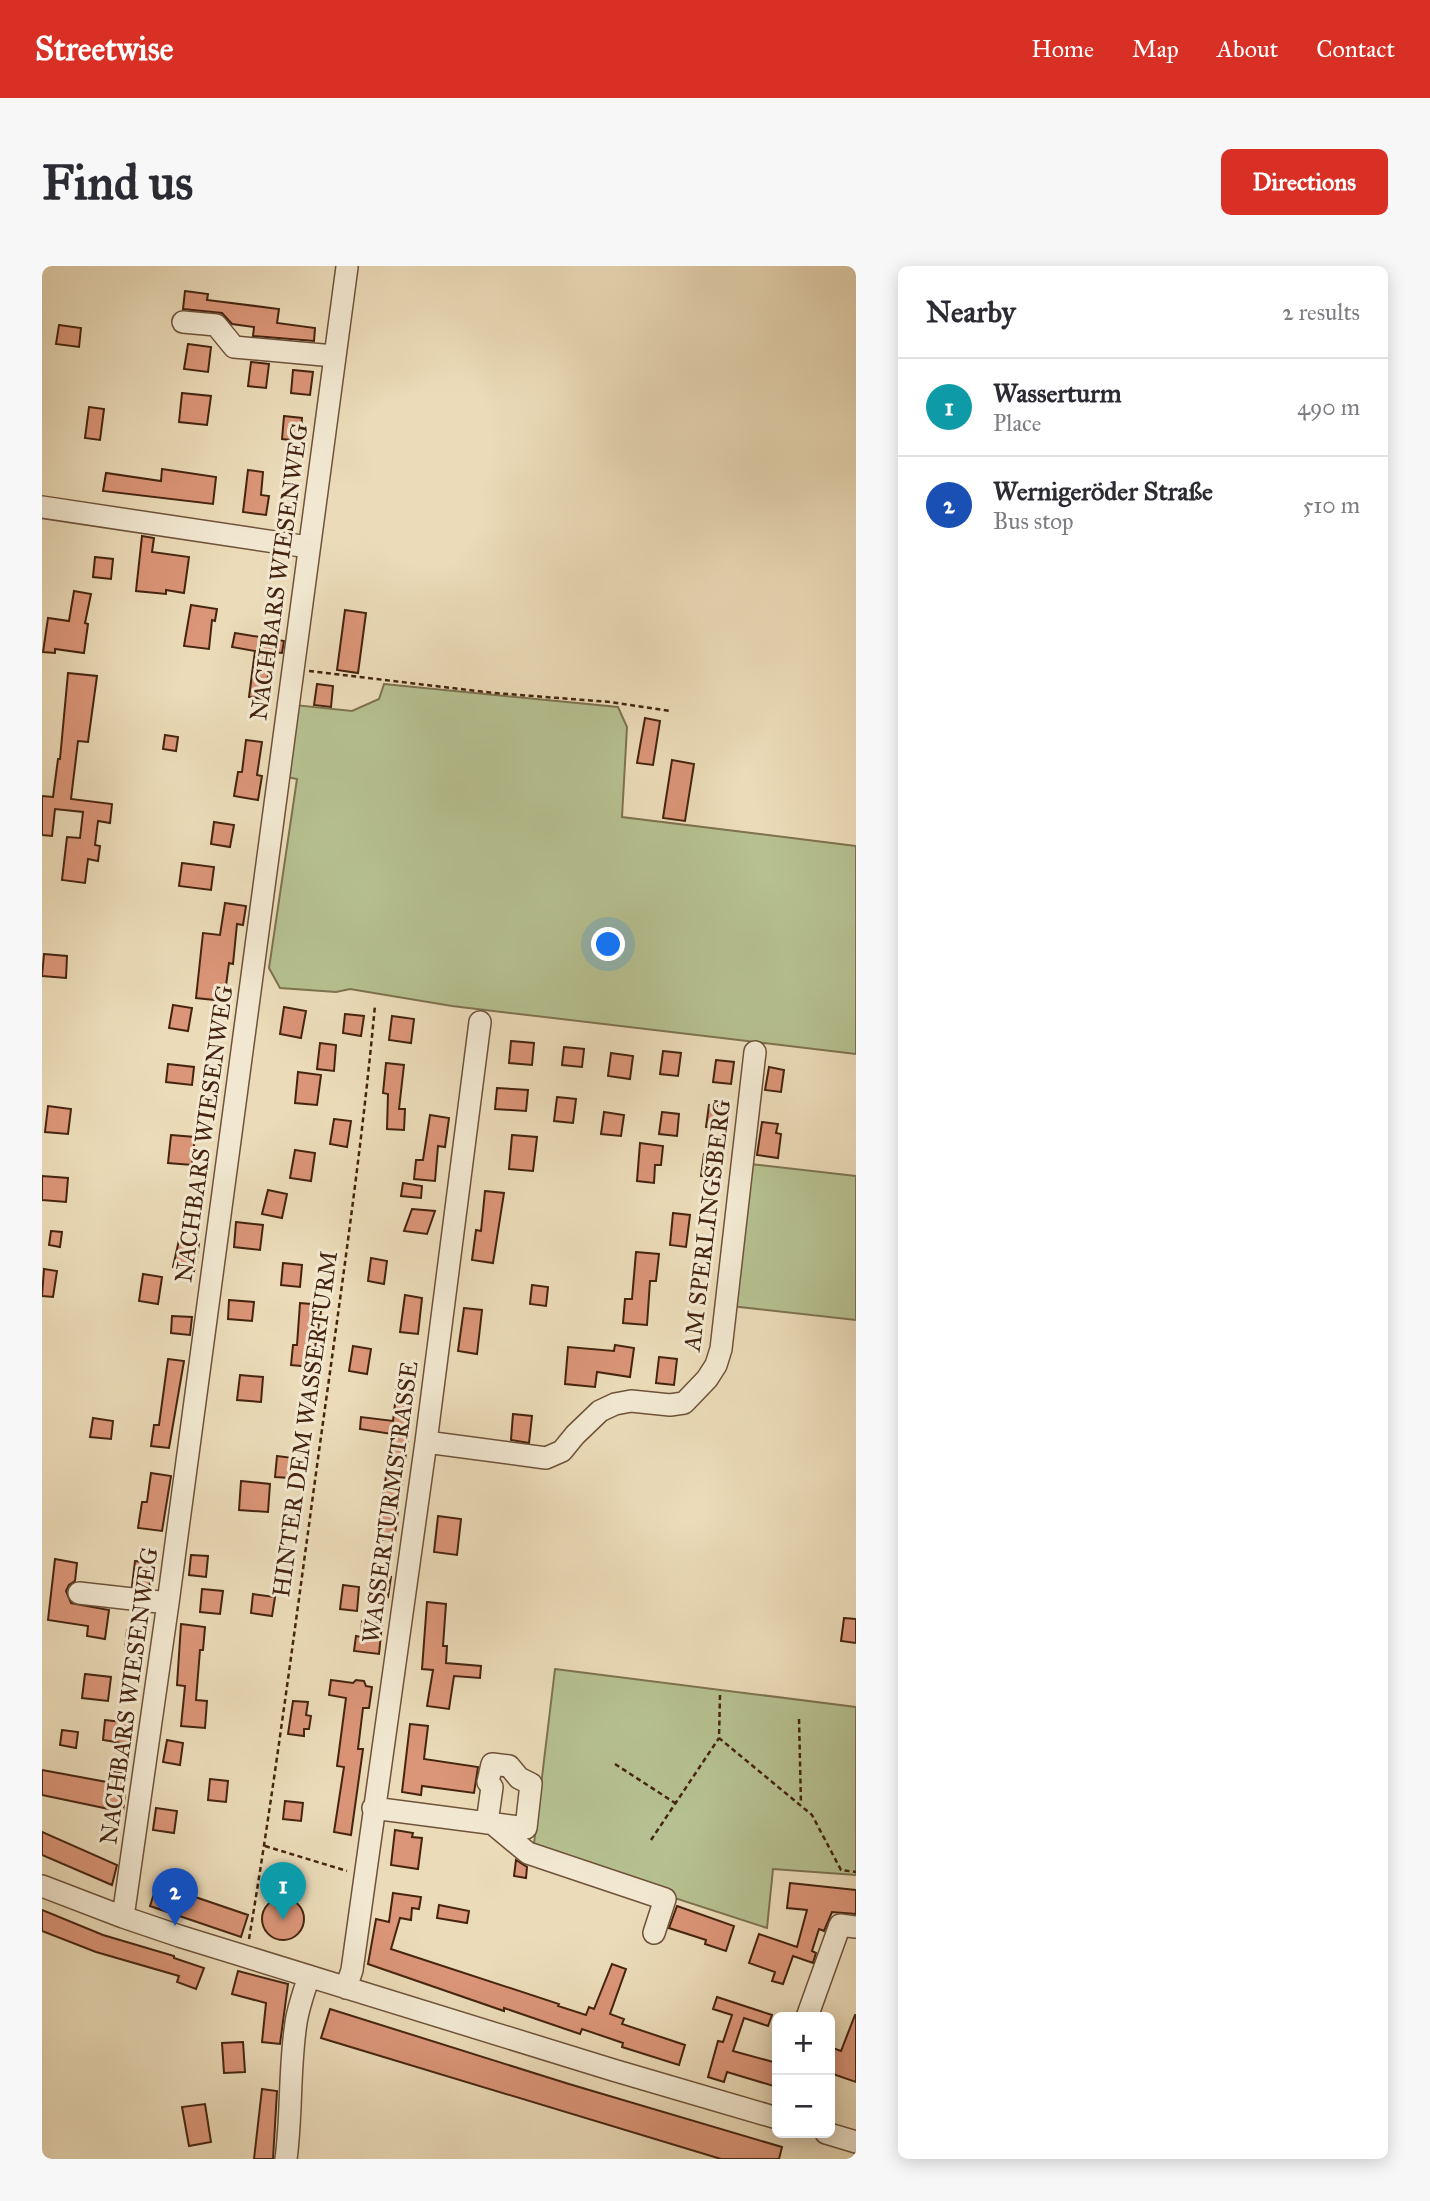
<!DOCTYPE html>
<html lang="en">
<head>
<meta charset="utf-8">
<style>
  :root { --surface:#fff; --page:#f7f7f7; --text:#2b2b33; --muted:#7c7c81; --line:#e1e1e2; --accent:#d93025 }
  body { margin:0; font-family:"IM FELL Great Primer",serif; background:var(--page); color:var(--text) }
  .controls { position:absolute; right:21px; bottom:21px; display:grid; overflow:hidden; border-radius:10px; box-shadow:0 4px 18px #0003 }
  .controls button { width:63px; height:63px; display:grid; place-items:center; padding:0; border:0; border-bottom:2px solid var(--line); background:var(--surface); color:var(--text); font:35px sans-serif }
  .you { position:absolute; left:567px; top:679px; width:24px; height:24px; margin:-18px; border:5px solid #fff; border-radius:50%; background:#1a73e8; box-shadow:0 0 0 10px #1a73e833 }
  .badge { display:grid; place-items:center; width:46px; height:46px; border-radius:50%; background:var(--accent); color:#fff; font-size:23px; font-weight:700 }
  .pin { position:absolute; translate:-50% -58px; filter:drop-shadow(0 2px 4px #0008) }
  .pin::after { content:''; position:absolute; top:37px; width:24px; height:21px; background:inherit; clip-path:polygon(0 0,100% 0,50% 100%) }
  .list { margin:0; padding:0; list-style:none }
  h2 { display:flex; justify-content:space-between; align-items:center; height:91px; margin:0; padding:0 28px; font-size:30px }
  h2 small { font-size:23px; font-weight:400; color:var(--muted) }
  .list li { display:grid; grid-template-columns:46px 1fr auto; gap:21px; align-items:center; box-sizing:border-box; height:98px; padding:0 28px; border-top:2px solid var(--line) }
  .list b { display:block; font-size:26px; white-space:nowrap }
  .list p { margin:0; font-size:23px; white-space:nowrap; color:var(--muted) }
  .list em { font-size:23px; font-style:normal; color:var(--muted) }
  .map { position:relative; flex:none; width:814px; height:1893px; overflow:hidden; border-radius:10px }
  header { display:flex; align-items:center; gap:42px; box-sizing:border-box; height:98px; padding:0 35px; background:var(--accent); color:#fff }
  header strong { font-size:33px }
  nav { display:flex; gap:38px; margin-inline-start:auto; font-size:24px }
  .intro { display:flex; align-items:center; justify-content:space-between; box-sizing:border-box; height:168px; padding:0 42px }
  h1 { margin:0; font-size:49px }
  .button { padding:18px 32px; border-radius:10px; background:var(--accent); color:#fff; font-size:24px; font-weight:700 }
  main { display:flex; gap:42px; padding:0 42px }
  aside { flex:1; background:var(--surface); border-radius:10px; box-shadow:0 4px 18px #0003 }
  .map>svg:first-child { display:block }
  .green { fill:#b6c090; stroke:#7e7250; stroke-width:2 }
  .building { fill:#db9578; stroke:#45240f; stroke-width:2 }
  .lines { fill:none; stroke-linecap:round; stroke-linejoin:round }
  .minor-casing { stroke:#6e5239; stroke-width:24 }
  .path { stroke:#45240f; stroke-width:2.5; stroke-dasharray:5 3.5; stroke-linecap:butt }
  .minor { stroke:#f2e8d1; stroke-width:21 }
  .labels { text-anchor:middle; stroke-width:6; stroke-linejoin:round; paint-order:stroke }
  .street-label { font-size:24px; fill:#45240f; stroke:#f2e8d1 }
</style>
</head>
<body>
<header>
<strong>Streetwise</strong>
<nav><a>Home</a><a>Map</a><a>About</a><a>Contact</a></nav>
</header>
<div class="intro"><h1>Find us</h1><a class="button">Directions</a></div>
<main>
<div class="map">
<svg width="814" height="1893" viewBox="0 0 814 1893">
  <rect width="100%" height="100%" fill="#ebdbb8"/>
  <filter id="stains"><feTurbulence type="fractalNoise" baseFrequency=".00286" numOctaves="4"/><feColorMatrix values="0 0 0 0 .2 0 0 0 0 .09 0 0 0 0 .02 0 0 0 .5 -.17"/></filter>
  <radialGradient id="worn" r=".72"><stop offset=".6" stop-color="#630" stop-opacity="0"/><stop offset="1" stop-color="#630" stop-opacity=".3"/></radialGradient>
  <path class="green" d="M342,418L576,441L585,461L580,551L814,580V788L410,740L308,723L294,726L238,722L227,702L255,513L245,511L253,439L310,445L337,433Z
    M708,898L814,910V1054L689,1040Z
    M513,1403L814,1441V1609L731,1603L725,1662L491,1586Z"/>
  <path class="building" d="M143,25L166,28L165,34L237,43L235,57L273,62L272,75L211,70L212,61L190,58L180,47L141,43Z
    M17,59L39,62L37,81L14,78Z
    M146,78L169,81L166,106L142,103Z
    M209,96L227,98L224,122L206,120Z
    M251,104L271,106L268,129L249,127Z
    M140,127L169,130L165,159L137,156Z
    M47,141L62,143L58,174L43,172Z
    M242,150L260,152L258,175L240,173Z
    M120,203L174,211L171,238L61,225L64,207L119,215Z
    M206,204L221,206L219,229L227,230L224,249L201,246Z
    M100,270L112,272L110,286L147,291L142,327L124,324V328L94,325Z
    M53,291L71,293L69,313L51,311Z
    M32,325L49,328L43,357L46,358L42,387L13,383V387L1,386L6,352L27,355Z
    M149,339L175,343L173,355L170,354L167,383L142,380Z
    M303,344L324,347L316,407L295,404Z
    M193,367L242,375L240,387L229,386L223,433L207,431L213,385L190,381Z
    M26,407L55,410L46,476L36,475L29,533L70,538L68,557L56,555L53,579L58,580L56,595L46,593L43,617L20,614L25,571L38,572L41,546L13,543L10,570L0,569V530L11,531L16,493H18Z
    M275,418L291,420L289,441L272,439Z
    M603,452L618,455L611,499L595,497Z
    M123,469L136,471L134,485L121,483Z
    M204,474L220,476L215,509L220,510L216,534L192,530L196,506H200Z
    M630,494L652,498L643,555L621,552Z
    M172,556L192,559L188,581L169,578Z
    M140,597L172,601L169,624L137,620Z
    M183,637L204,640L201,659L195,658L191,698L187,697L182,735L154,732L161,667L178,669Z
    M2,688L25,690L24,712L0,710Z
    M131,739L150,742L146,765L127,762Z
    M242,741L264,745L259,772L238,768Z
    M303,748L322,750L319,770L301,767Z
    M350,750L372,753L369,777L347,774Z
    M469,775L492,777L490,799L467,797Z
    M278,777L294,779L292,805L275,803Z
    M522,781L542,783L540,801L520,799Z
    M621,785L639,787L636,810L618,808Z
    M569,787L591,790L588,813L566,810Z
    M674,794L692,796L689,818L671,816Z
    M344,797L362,799L357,843H363L362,864L345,863L346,828L341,827Z
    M126,798L152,801L150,819L124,816Z
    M727,801L742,804L739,826L723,824Z
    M256,806L279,809L275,839L253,837Z
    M455,822L486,824L484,845L453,843Z
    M515,831L534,833L531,857L512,855Z
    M667,839L685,841L682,864L664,861Z
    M6,840L29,843L26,868L3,866Z
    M562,846L582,849L579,870L559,868Z
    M620,846L637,848L635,870L617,868Z
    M388,849L407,852L403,881L396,880L393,915L372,913L374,894H381Z
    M292,853L309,855L305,881L288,878Z
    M720,856L736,858L734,867L739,868L736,892L715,889Z
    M129,869L153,871L150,899L126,897Z
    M470,869L495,871L491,905L467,903Z
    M598,877L621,880L619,899H613L612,917L595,915Z
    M253,884L273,887L269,915L248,912Z
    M662,888L680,890L678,913L659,910Z
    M0,910L26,912L24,936L0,934Z
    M361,917L380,920L379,932L359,930Z
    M226,924L245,928L240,952L220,948Z
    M443,925L462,927L451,997L430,994L434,964L439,965Z
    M370,943L393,945L385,968L362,965Z
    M631,947L648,949L644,981L628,979Z
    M194,956L221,959L218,984L192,981Z
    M9,965L20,966L18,981L7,979Z
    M137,974L157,978L152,1005L131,1001Z
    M594,986L617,988L614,1015H608L605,1059L581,1057L583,1033H590Z
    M329,992L345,995L342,1018L326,1015Z
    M241,997L260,999L258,1021L239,1019Z
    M2,1003L15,1005L11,1031L0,1030Z
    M101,1008L120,1011L116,1038L97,1035Z
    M490,1019L506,1021L504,1040L488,1038Z
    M363,1029L380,1032L376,1068L358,1066Z
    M187,1034L212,1036L210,1055L186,1053Z
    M258,1037L280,1039L270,1101L249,1099L251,1079H255Z
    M422,1042L440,1044L435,1088L416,1085Z
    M130,1050L150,1051L148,1069L129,1067Z
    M573,1079L592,1082L588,1111L555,1106L553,1121L523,1118L526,1081L572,1085Z
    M311,1080L329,1083L325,1108L307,1105Z
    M617,1091L635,1093L632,1119L614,1117Z
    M126,1093L142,1095L127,1182L109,1180L112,1159H117Z
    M198,1109L221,1111L219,1136L195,1134Z
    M356,1112L374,1114L352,1275L335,1273L350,1168L318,1163L319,1151L351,1155Z
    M471,1148L490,1150L487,1177L469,1174Z
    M51,1152L71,1155L69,1173L48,1171Z
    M235,1190L251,1192L248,1212L233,1211Z
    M109,1207L129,1210L120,1265L96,1262L100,1236H105Z
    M199,1215L228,1218L226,1246L197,1244Z
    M396,1250L419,1253L415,1289L392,1286Z
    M149,1289L166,1290L164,1311L147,1309Z
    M13,1293L35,1297L33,1315L27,1319L24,1325L29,1337L67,1344L63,1373L45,1370L46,1360L6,1354Z
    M93,1295L111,1297L107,1322L90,1320Z
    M329,1309L349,1311L346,1331L326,1328Z
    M301,1319L317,1321L315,1345L298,1343Z
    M160,1323L181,1325L178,1348L158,1346Z
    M211,1328L233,1331L230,1350L209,1347Z
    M385,1336L404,1338L401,1380H405L404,1397L439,1400L438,1412L412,1410L407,1443L385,1440L391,1404L380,1403Z
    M802,1352L814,1353V1377L799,1375Z
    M320,1355L340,1358L337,1388L312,1385L314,1370L319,1371Z
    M139,1358L163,1361L161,1384H158L154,1434L165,1435L163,1462L139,1460L143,1420L135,1419Z
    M85,1364L104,1366L101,1386L83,1384Z
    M43,1408L69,1411L66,1435L40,1432Z
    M289,1414L311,1417L314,1414L322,1415L324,1420L330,1421L327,1442H321L316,1483H321L309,1569L292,1566L302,1501L295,1500L304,1432L287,1429Z
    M251,1435L266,1436L264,1449L269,1450L267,1463H262V1470L246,1468Z
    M63,1454L88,1457L86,1478L61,1474Z
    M368,1458L386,1460L382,1493L436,1501L432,1527L380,1520L379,1529L360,1526Z
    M20,1464L36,1466L34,1482L18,1479Z
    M125,1474L141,1477L138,1499L121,1496Z
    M0,1504L65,1516L67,1505L85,1508L81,1546L0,1529Z
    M168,1513L186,1515L184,1536L166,1534Z
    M243,1535L261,1537L259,1555L241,1553Z
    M114,1542L135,1545L132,1567L111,1564Z
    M353,1564L371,1567L370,1571L380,1572L376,1603L349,1599Z
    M0,1566L75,1599L70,1619L0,1589Z
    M474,1594L485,1601L484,1612L472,1610Z
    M748,1617L814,1624V1648L790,1646L782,1665L777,1663L770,1685L774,1687L771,1697L751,1690L741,1718L730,1715L733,1706L707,1697L717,1668L755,1681L765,1644L745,1642Z
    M115,1618L206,1649L199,1671L108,1640Z
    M351,1627L379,1631L377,1643L370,1642L369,1654L358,1652L349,1683L517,1738L516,1740L544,1749L547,1741L552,1743L570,1698L584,1703L568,1748L582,1753L580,1758L643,1779L637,1799L580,1781L581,1777L540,1763L538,1768L462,1742V1745L326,1698L334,1653L347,1656Z
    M220 1653a21 21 0 1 1 42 0a21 21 0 1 1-42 0Z
    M397,1639L427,1645L425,1657L395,1652Z
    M635,1640L692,1660L684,1685L663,1678L664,1674L627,1662Z
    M0,1644L61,1669L132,1690V1692L162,1702L154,1723L135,1716L137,1710L54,1686L0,1665Z
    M196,1705L246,1718L238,1778L220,1776L224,1737L190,1728Z
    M675,1731L730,1749L726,1760L702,1752L691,1785L735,1797V1821L685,1806L682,1816L666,1811L676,1775L681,1776L690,1749L671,1743Z
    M288,1743L527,1818L740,1881L737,1893H679L279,1772Z
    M813,1749H814V1816L788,1807V1781L799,1785Z
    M201,1776L203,1806L182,1807L180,1777Z
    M220,1823L235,1825L231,1893H212Z
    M163,1838L169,1876L147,1880L140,1841Z"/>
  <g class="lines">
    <defs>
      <path id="minor" d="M141,56L174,59L192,81L292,90
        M0,241L266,281
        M384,1176L504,1192L520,1185L533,1169L558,1145L573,1138L589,1135L628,1139L642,1137L665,1113L674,1099L679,1083L713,786
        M37,1327L126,1337
        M331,1542L484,1562L489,1518L477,1512L467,1500L450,1498L446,1516L450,1521L445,1557
        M451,1558L486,1587L623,1633L612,1667
        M0,1620L81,1651L137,1670L571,1804L735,1852
        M81,1651L126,1337L305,1
        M304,1722L310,1704L384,1176L438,756
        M765,1751L798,1659L814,1661
        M784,1867L814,1876
        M244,1893C250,1848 247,1802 254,1757C256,1742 262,1726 267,1710"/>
    </defs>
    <use href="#minor" class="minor-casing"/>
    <path class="path" d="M267,405L452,427L568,436L628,445
      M678,1429L677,1472L770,1549L799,1604L814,1606
      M757,1453L759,1538
      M573,1498L633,1537
      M609,1574L677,1472
      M223,1580L305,1605
      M207,1673C230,1536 248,1398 267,1259C290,1086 317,913 333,739"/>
    <use href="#minor" class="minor"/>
  </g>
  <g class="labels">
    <g class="street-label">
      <text transform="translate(237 306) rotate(-82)" y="8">NACHBARS WIESENWEG</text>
      <text transform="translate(162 868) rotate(-82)" y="8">NACHBARS WIESENWEG</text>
      <text transform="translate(665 959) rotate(-83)" y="8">AM SPERLINGSBERG</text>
      <text transform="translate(263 1158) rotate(-82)" y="8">HINTER DEM WASSERTURM</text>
      <text transform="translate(348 1236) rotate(-82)" y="8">WASSERTURMSTRASSE</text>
      <text transform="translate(87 1430) rotate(-82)" y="8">NACHBARS WIESENWEG</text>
    </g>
  </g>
  <rect width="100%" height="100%" filter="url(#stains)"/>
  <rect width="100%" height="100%" fill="url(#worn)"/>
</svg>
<div class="controls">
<button>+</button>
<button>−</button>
</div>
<div class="you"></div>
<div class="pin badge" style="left:241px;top:1654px;background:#0f9aa8">1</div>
<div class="pin badge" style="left:133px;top:1660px;background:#1a4fb4">2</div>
</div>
<aside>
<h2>Nearby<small>2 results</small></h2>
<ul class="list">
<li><span class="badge" style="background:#0f9aa8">1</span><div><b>Wasserturm</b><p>Place</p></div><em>490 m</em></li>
<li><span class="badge" style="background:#1a4fb4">2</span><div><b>Wernigeröder Straße</b><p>Bus stop</p></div><em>510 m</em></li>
</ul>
</aside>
</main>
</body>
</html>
